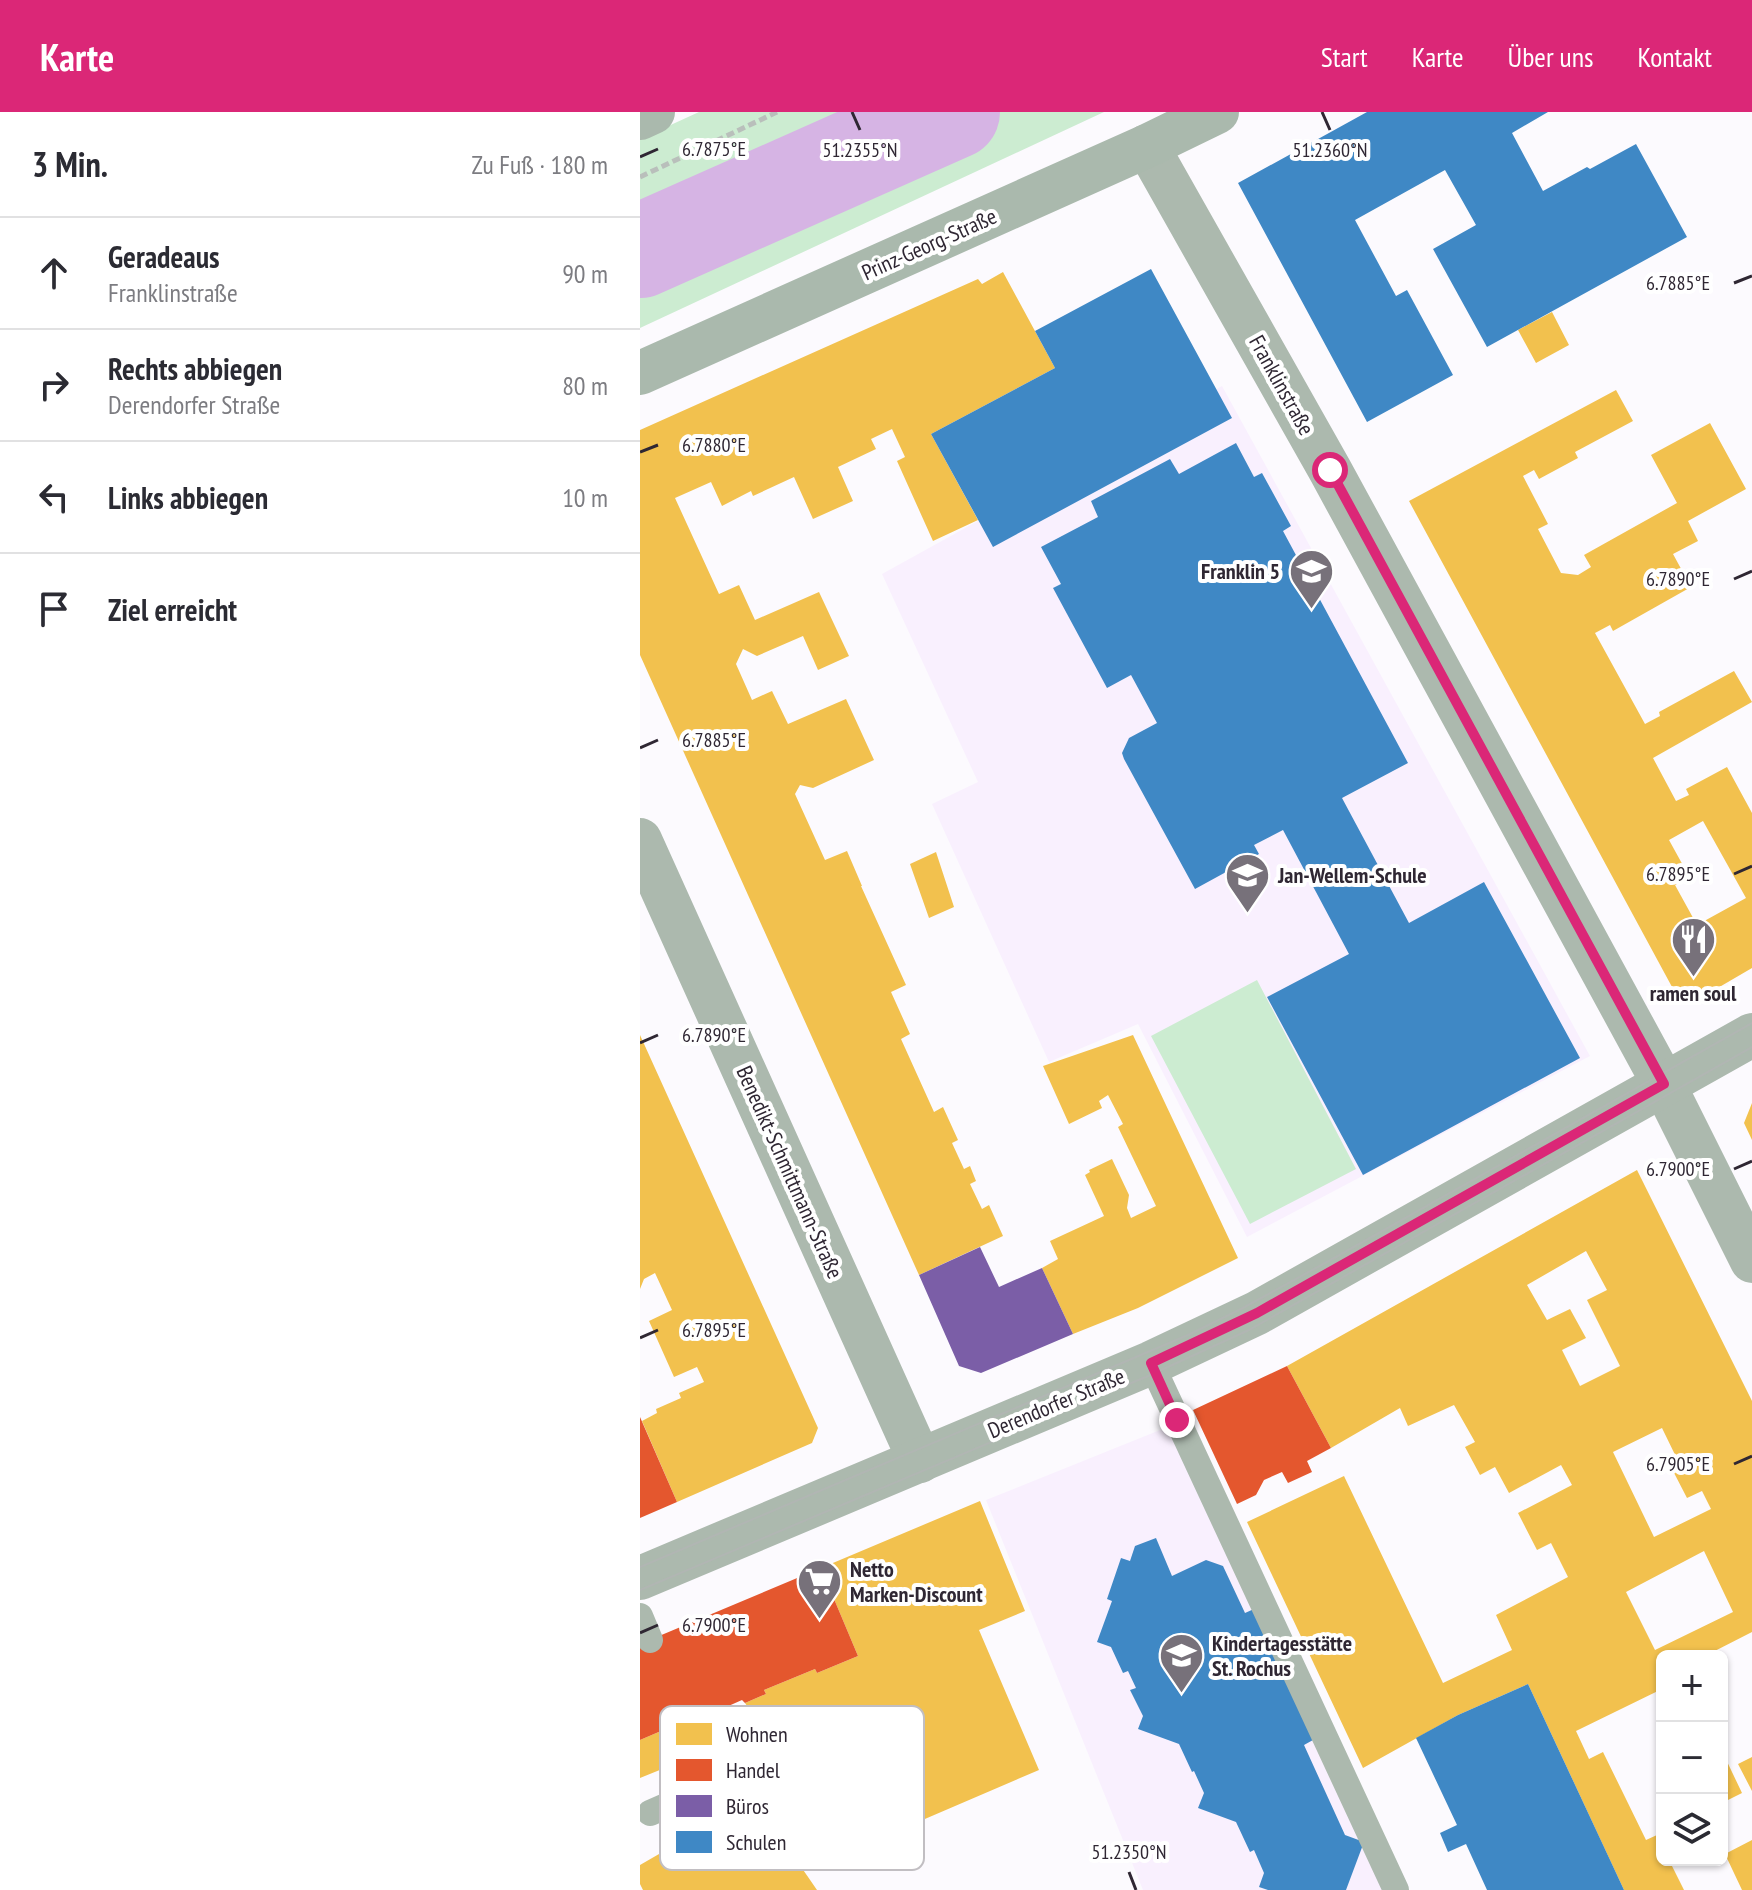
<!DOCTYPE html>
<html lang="de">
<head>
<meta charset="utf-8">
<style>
  :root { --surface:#fff; --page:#f2f2f3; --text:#2b2b33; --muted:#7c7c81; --line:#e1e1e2; --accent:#db2777 }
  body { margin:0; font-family:"PT Sans Narrow",sans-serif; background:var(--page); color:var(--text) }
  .controls { position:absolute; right:24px; bottom:24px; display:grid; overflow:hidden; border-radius:12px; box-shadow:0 2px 6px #0004 }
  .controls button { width:72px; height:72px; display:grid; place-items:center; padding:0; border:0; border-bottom:2px solid var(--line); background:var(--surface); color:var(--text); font:40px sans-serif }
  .stop { position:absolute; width:24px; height:24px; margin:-18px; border:6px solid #db2777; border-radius:50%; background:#fff }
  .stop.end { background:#db2777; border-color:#fff; box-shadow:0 2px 8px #0008 }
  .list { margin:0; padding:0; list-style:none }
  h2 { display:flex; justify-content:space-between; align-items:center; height:104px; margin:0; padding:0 32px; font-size:34px }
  h2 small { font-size:26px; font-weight:400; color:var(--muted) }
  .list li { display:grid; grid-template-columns:52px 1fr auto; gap:24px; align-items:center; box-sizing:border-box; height:112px; padding:0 32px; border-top:2px solid var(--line) }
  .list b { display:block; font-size:30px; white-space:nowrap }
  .list p { margin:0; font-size:26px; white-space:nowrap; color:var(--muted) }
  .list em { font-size:26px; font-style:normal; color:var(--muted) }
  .icon { flex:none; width:44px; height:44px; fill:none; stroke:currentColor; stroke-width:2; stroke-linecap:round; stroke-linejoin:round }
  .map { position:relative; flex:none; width:1112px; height:1778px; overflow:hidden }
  header { display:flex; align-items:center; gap:48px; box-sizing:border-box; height:112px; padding:0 40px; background:var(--accent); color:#fff }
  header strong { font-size:38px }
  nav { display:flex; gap:44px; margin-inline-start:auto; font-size:28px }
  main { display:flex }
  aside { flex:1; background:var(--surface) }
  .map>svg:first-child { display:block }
  .built { fill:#f9f0fe }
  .green { fill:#ccecd1 }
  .homes { fill:#f2c14e; fill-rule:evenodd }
  .shops { fill:#e4572e }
  .offices { fill:#7b5ea7 }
  .schools { fill:#3f88c5 }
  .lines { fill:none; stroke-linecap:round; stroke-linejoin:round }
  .river { stroke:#d6b4e4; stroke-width:94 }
  .path { stroke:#b9bfbb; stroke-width:5; stroke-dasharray:8 4; stroke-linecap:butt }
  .service { stroke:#acb9ae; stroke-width:26 }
  .minor { stroke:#acb9ae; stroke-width:44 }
  .tertiary { stroke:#acb9ae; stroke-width:44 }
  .secondary { stroke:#aab9ad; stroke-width:44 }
  .tram { stroke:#b1b6b3; stroke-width:2 }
  .route { stroke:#db2777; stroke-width:10 }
  .ticks { fill:none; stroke:#2f2733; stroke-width:3 }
  .labels { text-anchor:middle; stroke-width:8; stroke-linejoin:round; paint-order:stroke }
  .street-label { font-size:22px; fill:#2f2733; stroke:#fff }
  .poi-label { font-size:22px; font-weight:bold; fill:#2f2733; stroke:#fff; text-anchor:start }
  .key { fill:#fff; stroke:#c1bec2; stroke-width:2 }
  .key-label { font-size:22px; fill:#2f2733 }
  .ticks-label { font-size:20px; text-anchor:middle; fill:#2f2733; stroke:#fff; stroke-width:8; stroke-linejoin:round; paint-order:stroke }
</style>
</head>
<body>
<header>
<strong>Karte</strong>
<nav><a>Start</a><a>Karte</a><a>Über uns</a><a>Kontakt</a></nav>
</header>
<main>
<aside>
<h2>3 Min.<small>Zu Fuß · 180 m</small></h2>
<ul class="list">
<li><svg class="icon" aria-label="ahead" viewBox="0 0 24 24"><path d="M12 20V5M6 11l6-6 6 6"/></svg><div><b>Geradeaus</b><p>Franklinstraße</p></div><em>90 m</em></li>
<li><svg class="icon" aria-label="right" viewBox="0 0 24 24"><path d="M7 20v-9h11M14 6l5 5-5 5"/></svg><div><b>Rechts abbiegen</b><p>Derendorfer Straße</p></div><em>80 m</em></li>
<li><svg class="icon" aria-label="left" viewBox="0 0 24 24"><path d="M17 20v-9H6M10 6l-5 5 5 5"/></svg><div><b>Links abbiegen</b></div><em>10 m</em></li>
<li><svg class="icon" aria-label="arrive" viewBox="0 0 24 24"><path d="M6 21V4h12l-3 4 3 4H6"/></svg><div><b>Ziel erreicht</b></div></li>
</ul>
</aside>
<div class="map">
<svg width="1112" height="1778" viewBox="0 0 1112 1778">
  <rect width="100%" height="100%" fill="#fcfafe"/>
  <path class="built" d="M582,274L950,944L607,1125L498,912L409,950L292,692L338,670L242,462Z
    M535,1312L746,1778H503L346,1388Z"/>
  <path class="green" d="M59,0H464L0,216V27Z
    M617,868L716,1057L610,1112L511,924Z"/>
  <path class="homes" d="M363,160L415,256L291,322L338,408L293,429L257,349L265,345L252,317L231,327L236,337L198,355L213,389L173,407L154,365L113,384L111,379L82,394L71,370L35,386L79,482L99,473L115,508L179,480L209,544L178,558L163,524L117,544L103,537L96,552L112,588L132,579L148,612L206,587L234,648L173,676L160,673L155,682L185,748L207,739L222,774H221L266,873L251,880L270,922L261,927L294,1000L303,995L318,1028L312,1031L324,1057L330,1054L336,1069L330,1072L342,1097L349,1093L363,1124L279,1163L0,543V318L338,167L342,172Z
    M912,200L929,233L896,251L878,218Z
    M976,278L993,309L935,340L938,346L899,367L894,358L883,364L908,412L898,417L921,461L938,463L951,455L944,443L1037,391L1011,343L1070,311L1106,377L1048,409L1058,429L1033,442L1051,475L973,519L970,513L955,521L1005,612L1020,604L1019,600L1094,559L1112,590L1013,646L1036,689L1049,683L1046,677L1087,655L1112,701V856L1052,891L1038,886L769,389ZM1063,709L1106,786L1057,813L1035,773L1039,771L1045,757L1029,728Z
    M296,740L314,795L289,806L270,752Z
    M0,923L178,1316L172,1331L37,1390L2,1309L17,1301L16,1297L41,1286L39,1281L64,1270L57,1255L34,1265L9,1209L32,1198L15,1161L4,1167L0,1177Z
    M493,923L598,1146L498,1196L433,1222L402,1156L418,1147L410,1129L464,1104L445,1063L450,1060L449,1058L472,1047L489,1083L487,1096L491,1106L516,1094L478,1015L483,1012L468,983L459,989L462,996L429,1012L403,954Z
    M1112,991V1028L1104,1011Z
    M997,1058L1112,1289V1520L1065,1544H1022V1577L936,1619L949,1647L963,1640L1006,1728L1017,1723L1022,1734V1748H1029L1044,1778H984L888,1572L818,1603L723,1656L607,1410L704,1364L803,1571L872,1538L856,1503L928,1465L911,1431L897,1438L878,1401L932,1373L921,1353L869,1381L855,1355L840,1363L825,1335L835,1330L814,1293L768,1314L760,1296L691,1336L647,1254ZM946,1139L967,1178L947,1188L980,1254L940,1274L922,1238L946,1226L930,1197L907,1208L887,1173ZM1022,1316L1040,1353L1032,1357L1047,1386L1062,1379L1071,1397L1014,1425L973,1340ZM1064,1439L1093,1500L1015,1538L986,1480Z
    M340,1389L385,1499L339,1518L399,1658L208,1740L105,1591L126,1582L124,1578L175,1557L177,1561L218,1544L181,1456Z
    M35,1613L44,1632L37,1651L0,1666V1628Z
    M1082,1639L1102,1681L1082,1691Z
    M1112,1645V1679L1098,1652Z
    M106,1675L177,1778H3L0,1772V1753L45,1727L41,1721Z
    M1112,1728V1778H1102L1085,1742Z"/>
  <path class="shops" d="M647,1254L691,1336L667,1349L672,1360L648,1371L642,1360L624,1368L616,1383L597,1392L553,1298Z
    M0,1305L37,1390L0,1406Z
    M181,1456L218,1544L177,1561L175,1557L124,1578L126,1582L105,1591L102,1588L59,1607L56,1604L0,1628V1532Z"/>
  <path class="offices" d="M340,1135L359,1175L402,1156L433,1222L341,1261L319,1254L279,1163Z"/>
  <path class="schools" d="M727,0H908L872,21L903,79L947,55L950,57L996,32L1047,125L847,235L793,137L836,113L805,58L715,108L756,184L767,178L813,263L727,310L598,71Z
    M511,157L592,306L353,435L291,322L415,256L395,219Z
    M596,331L614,365L622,361L651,414L643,419L768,651L702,686L769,811L844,770L940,946L723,1063L627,885L709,842L643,718L614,733L619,742L555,777L484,647L482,641L489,626L517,611L491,563L467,576L413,476L421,472L401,435L458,405L451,389L530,347L539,362Z
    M516,1426L532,1464L566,1448L583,1454L605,1501L614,1497L673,1628L664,1633L705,1723L724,1730L706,1778H628L619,1775L624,1761L614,1738L610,1740L596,1710L558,1696L564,1681L554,1659L552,1660L539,1632L498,1617L503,1604L490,1578L496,1576L488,1559L483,1561L471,1535L457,1530L472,1489L467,1487L481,1446L490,1449L495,1434Z
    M888,1572L971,1750L984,1778H847L826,1732L808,1740L800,1721L817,1713L776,1626L818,1603Z"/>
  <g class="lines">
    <path class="river" d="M0,139L313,0"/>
    <path class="path" d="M0,65L137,0"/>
    <path class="service" d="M511,1251L756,1778
      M0,1504L10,1528
      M10,1701L58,1680L77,1668L44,1609"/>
    <path class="minor" d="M507,34L690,358L1019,963L1112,1149
      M0,728L280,1349"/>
    <path class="tertiary" d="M0,1466L511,1251L617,1201L1112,923"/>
    <path class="secondary" d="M0,6L13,0
      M0,261L507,34L577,0"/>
    <path class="tram" d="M0,1455L548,1223L601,1197L696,1145L1112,911
      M0,1478L508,1264L609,1218L1112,935"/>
  </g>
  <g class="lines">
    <path class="route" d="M537,1308L511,1251L617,1201L1024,972L690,358"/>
  </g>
  <path class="ticks" d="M212,0L220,18M682,0L690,18M0,45L18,37M1094,171L1112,164M0,340L18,333M1094,467L1112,459M0,636L18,628M1094,762L1112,754M0,931L18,923M1094,1057L1112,1049M0,1226L18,1218M1094,1352L1112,1344M0,1521L18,1513M489,1760L496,1778"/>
  <defs>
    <symbol id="school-pin" viewBox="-11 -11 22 30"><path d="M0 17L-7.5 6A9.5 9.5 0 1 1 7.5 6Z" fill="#77717a" stroke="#fff"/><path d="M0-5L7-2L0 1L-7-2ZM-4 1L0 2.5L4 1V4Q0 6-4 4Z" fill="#fff"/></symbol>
    <symbol id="restaurant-pin" viewBox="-11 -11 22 30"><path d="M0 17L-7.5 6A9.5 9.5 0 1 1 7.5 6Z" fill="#77717a" stroke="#fff"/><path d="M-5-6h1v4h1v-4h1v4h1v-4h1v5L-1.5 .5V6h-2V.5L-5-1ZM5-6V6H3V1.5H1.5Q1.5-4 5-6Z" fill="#fff"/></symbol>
    <symbol id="supermarket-pin" viewBox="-11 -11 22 30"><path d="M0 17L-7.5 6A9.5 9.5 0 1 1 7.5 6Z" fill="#77717a" stroke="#fff"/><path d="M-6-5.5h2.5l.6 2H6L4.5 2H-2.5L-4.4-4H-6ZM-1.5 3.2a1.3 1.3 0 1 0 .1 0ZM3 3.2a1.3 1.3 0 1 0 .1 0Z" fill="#fff"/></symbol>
  </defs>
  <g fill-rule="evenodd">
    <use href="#school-pin" x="646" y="434" width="51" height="69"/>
    <use href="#school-pin" x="582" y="738" width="51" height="69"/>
    <use href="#restaurant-pin" x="1028" y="802" width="51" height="69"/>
    <use href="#supermarket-pin" x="154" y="1444" width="51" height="69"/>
    <use href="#school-pin" x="516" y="1518" width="51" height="69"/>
  </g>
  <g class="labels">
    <g class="street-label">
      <text transform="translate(289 132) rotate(-24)" y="8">Prinz-Georg-Straße</text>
      <text transform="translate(642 273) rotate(61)" y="8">Franklinstraße</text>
      <text transform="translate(150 1060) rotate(66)" y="8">Benedikt-Schmittmann-Straße</text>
      <text transform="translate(416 1291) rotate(-23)" y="8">Derendorfer Straße</text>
    </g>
    <g class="poi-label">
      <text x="640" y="467" text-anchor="end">Franklin 5</text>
      <text x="638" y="771">Jan-Wellem-Schule</text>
      <text x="1053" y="889" text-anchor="middle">ramen soul</text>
      <text x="210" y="1465">Netto<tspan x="210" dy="25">Marken-Discount</tspan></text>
      <text x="572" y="1539">Kindertagesstätte<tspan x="572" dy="25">St. Rochus</tspan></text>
    </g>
  </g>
  <rect x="20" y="1594" width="264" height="164" rx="12" class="key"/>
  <rect x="36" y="1611" width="36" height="22" fill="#f2c14e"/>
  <rect x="36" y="1647" width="36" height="22" fill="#e4572e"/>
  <rect x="36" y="1683" width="36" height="22" fill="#7b5ea7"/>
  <rect x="36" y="1719" width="36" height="22" fill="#3f88c5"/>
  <g class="key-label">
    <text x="86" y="1630">Wohnen</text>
    <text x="86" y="1666">Handel</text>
    <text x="86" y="1702">Büros</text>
    <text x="86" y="1738">Schulen</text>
  </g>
  <g class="ticks-label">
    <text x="74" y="44">6.7875°E</text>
    <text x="220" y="45">51.2355°N</text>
    <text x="690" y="45">51.2360°N</text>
    <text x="1038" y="178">6.7885°E</text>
    <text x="74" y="340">6.7880°E</text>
    <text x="1038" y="474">6.7890°E</text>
    <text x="74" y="635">6.7885°E</text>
    <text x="1038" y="769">6.7895°E</text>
    <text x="74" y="930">6.7890°E</text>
    <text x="1038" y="1064">6.7900°E</text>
    <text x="74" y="1225">6.7895°E</text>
    <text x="1038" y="1359">6.7905°E</text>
    <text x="74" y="1520">6.7900°E</text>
    <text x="489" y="1747">51.2350°N</text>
  </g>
</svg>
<div class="controls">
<button>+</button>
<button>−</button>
<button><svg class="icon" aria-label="layers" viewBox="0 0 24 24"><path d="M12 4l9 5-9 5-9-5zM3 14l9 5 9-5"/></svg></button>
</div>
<div class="stop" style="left:690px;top:358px"></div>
<div class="stop end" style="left:537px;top:1308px"></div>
</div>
</main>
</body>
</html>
